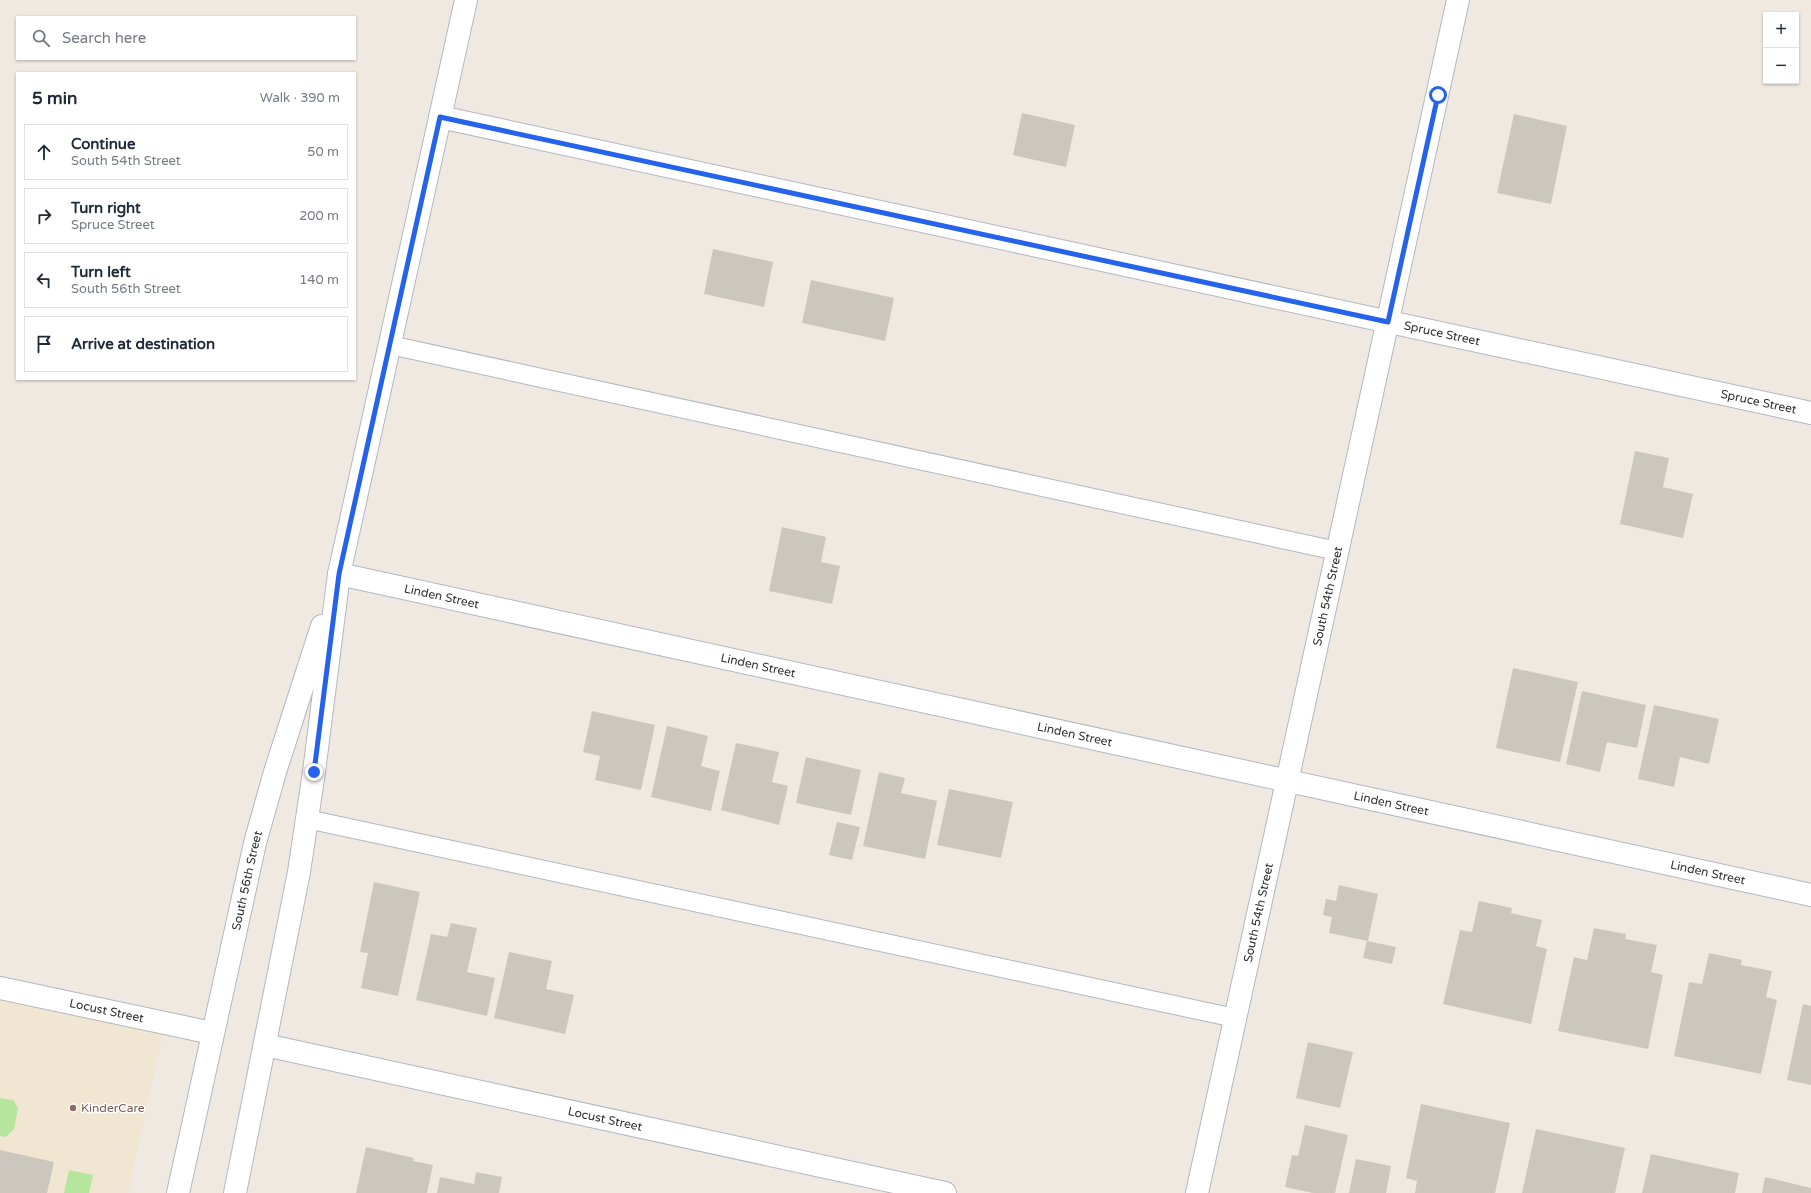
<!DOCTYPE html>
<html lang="en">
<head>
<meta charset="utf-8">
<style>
  :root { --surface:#fff; --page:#f2f2f3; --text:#1f2937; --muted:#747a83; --line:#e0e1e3 }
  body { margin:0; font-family:"Varela Round",sans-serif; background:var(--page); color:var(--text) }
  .controls { position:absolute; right:12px; top:12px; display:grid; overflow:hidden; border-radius:0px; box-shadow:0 1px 3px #0004 }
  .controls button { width:36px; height:36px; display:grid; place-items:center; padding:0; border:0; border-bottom:1px solid var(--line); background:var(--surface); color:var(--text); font:20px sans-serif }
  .stop { position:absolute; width:12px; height:12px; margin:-9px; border:3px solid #2563eb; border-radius:50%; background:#fff }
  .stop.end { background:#2563eb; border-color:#fff; box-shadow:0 1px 4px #0008 }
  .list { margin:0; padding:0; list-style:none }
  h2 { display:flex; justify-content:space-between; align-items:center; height:52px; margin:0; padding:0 16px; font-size:17px }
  h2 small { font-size:13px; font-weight:400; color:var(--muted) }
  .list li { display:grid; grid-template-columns:26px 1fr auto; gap:12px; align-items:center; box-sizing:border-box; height:56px; margin:0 8px 8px; padding:0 8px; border:1px solid var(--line); border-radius:0px }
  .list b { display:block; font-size:15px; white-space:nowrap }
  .list p { margin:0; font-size:13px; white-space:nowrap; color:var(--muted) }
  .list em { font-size:13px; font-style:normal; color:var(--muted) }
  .icon { flex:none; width:22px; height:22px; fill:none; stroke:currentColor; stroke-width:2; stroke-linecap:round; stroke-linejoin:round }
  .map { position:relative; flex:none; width:1811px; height:1193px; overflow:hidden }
  .search { position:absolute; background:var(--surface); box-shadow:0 1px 3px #0004; left:16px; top:16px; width:340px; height:44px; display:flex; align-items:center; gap:10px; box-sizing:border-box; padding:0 14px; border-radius:0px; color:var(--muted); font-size:15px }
  .panel { position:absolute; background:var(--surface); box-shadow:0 1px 3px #0004; left:16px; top:72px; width:340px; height:308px; border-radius:0px }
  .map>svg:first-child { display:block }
  .education { fill:#f0e6d1 }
  .green { fill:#b6e59e }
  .building { fill:#cbc7bf }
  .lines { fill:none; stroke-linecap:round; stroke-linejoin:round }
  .lane-casing { stroke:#b4b7c1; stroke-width:20 }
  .street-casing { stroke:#b4b7c1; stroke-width:24 }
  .secondary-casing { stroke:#b4b7c1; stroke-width:24 }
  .lane { stroke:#fff; stroke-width:18 }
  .street { stroke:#fff; stroke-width:22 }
  .secondary { stroke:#fff; stroke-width:22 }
  .route { stroke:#2563eb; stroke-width:5 }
  .education-dot { fill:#8d6e63; stroke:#fff; stroke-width:1.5 }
  .labels { text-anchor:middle; stroke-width:3; stroke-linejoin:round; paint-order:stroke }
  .street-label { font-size:12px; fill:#2e2e2e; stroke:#fff }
  .education-label { font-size:12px; fill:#785e54; stroke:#fff; text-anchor:start }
</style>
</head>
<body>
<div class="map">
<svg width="1811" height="1193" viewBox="0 0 1811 1193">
  <rect width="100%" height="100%" fill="#efe9e1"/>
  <path class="education" d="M0,988L165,1023L128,1193H0Z"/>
  <path class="green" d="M0,1098L13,1100L18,1108L14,1129L6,1137L0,1136Z
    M69,1170L93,1175L89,1193H64Z"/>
  <path class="building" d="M1022,113L1075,125L1066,167L1013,155Z
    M1514,114L1567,126L1551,204L1497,193Z
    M713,249L773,262L764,307L704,294Z
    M811,280L894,298L885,341L802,323Z
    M1635,451L1669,458L1663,487L1693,494L1683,538L1620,524Z
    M782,527L826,537L821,562L840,566L832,604L769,591Z
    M1513,668L1578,682L1560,762L1496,748Z
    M1582,691L1646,705L1637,748L1607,742L1600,772L1566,764Z
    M1654,705L1719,719L1709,764L1680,757L1674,787L1638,779Z
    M592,711L655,725L641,790L595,780L600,756L583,752Z
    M667,726L708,736L701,766L720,771L711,811L651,797Z
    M736,743L779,752L772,782L788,786L779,825L721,810Z
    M806,757L861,770L851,815L796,803Z
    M879,772L905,778L901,793L937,801L925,859L863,846Z
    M949,789L1013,802L1001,858L937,845Z
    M837,822L860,827L852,860L829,855Z
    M374,882L420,892L398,996L361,988L368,953L360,952Z
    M1339,885L1378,894L1368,941L1329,933L1332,917L1323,915L1326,899L1336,901Z
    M1479,901L1512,908L1511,913L1542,920L1536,946L1547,949L1531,1024L1443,1004L1460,930L1472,932Z
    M451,923L477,928L467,972L495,978L487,1016L416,1000L431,934L447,937Z
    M1594,928L1626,934L1625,939L1657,945L1651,972L1663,975L1648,1049L1558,1031L1574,957L1587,960Z
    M1367,941L1396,947L1392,964L1363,958Z
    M509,952L552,961L546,989L574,995L565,1034L494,1018Z
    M1709,953L1742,960L1741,965L1772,971L1766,997L1777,1000L1761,1074L1674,1056L1689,982L1702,984Z
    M1803,1004L1811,1006V1085L1787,1080Z
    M1308,1042L1353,1052L1340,1108L1296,1098Z
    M1421,1104L1510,1123L1495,1193H1415L1417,1181L1406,1178Z
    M1305,1125L1348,1135L1335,1193H1313L1285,1187L1292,1155L1298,1156Z
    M1536,1129L1625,1148L1615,1193H1522Z
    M366,1147L414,1158L413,1161L433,1165L427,1193H356Z
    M0,1150L54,1162L47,1193H0Z
    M1651,1154L1739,1173L1735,1193H1642Z
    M1356,1159L1391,1166L1386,1193H1349Z
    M476,1172L502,1177L499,1193H437L440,1177L474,1184Z
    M1765,1177L1811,1188V1193H1762Z"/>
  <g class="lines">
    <defs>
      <path id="lane" d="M390,345L1337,551
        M307,819L1235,1018"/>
      <g id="street">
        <path id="s1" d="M440,117L1811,413"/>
        <path id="s2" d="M339,574L1811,895"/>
        <path id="s3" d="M0,988L212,1033"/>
        <path id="s4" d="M265,1045L945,1193"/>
        <path id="s5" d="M1197,1193L1458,0"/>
      </g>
      <g id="secondary">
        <path id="s6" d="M178,1193L255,843L275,772L322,626"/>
        <path d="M235,1193L299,872L314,772L339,574L466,0"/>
      </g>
    </defs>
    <use href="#lane" class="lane-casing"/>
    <use href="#street" class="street-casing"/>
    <use href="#secondary" class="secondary-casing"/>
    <use href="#lane" class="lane"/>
    <use href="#street" class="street"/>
    <use href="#secondary" class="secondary"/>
  </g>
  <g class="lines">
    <path class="route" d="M314,772L339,574L440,117L1388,322L1438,95"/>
  </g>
  <circle class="education-dot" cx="73" cy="1108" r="4"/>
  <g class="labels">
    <g class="street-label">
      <text dy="4" stroke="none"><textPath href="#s1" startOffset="1025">Spruce Street</textPath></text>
      <text dy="4" stroke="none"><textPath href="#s1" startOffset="1349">Spruce Street</textPath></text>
      <text dy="4" stroke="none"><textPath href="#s2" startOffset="105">Linden Street</textPath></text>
      <text dy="4" stroke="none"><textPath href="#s5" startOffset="611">South 54th Street</textPath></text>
      <text dy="4" stroke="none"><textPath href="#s2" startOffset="429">Linden Street</textPath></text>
      <text dy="4" stroke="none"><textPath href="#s2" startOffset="753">Linden Street</textPath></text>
      <text dy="4" stroke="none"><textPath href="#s2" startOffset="1077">Linden Street</textPath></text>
      <text dy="4" stroke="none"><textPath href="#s2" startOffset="1401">Linden Street</textPath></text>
      <text dy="4" stroke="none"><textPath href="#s6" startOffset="320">South 56th Street</textPath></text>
      <text dy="4" stroke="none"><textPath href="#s5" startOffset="287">South 54th Street</textPath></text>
      <text dy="4" stroke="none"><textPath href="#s3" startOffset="109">Locust Street</textPath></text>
      <text dy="4" stroke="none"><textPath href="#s4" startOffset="348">Locust Street</textPath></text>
    </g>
    <g class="education-label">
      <text x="81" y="1112">KinderCare</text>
    </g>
  </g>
</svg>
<div class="controls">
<button>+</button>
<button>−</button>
</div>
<div class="stop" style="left:1438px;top:95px"></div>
<div class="stop end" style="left:314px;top:772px"></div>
<div class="search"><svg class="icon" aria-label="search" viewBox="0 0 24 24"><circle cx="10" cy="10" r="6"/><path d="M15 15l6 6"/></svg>Search here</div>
<section class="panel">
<h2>5 min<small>Walk · 390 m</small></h2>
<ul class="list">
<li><svg class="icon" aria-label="ahead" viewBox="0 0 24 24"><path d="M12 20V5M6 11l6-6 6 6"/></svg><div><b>Continue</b><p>South 54th Street</p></div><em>50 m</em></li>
<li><svg class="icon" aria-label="right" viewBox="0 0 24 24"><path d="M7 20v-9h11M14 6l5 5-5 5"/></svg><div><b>Turn right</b><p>Spruce Street</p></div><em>200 m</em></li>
<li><svg class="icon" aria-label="left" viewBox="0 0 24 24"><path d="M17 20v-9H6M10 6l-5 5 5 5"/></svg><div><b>Turn left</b><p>South 56th Street</p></div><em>140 m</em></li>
<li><svg class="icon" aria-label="arrive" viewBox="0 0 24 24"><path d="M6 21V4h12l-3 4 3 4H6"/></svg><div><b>Arrive at destination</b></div></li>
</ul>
</section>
</div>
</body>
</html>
